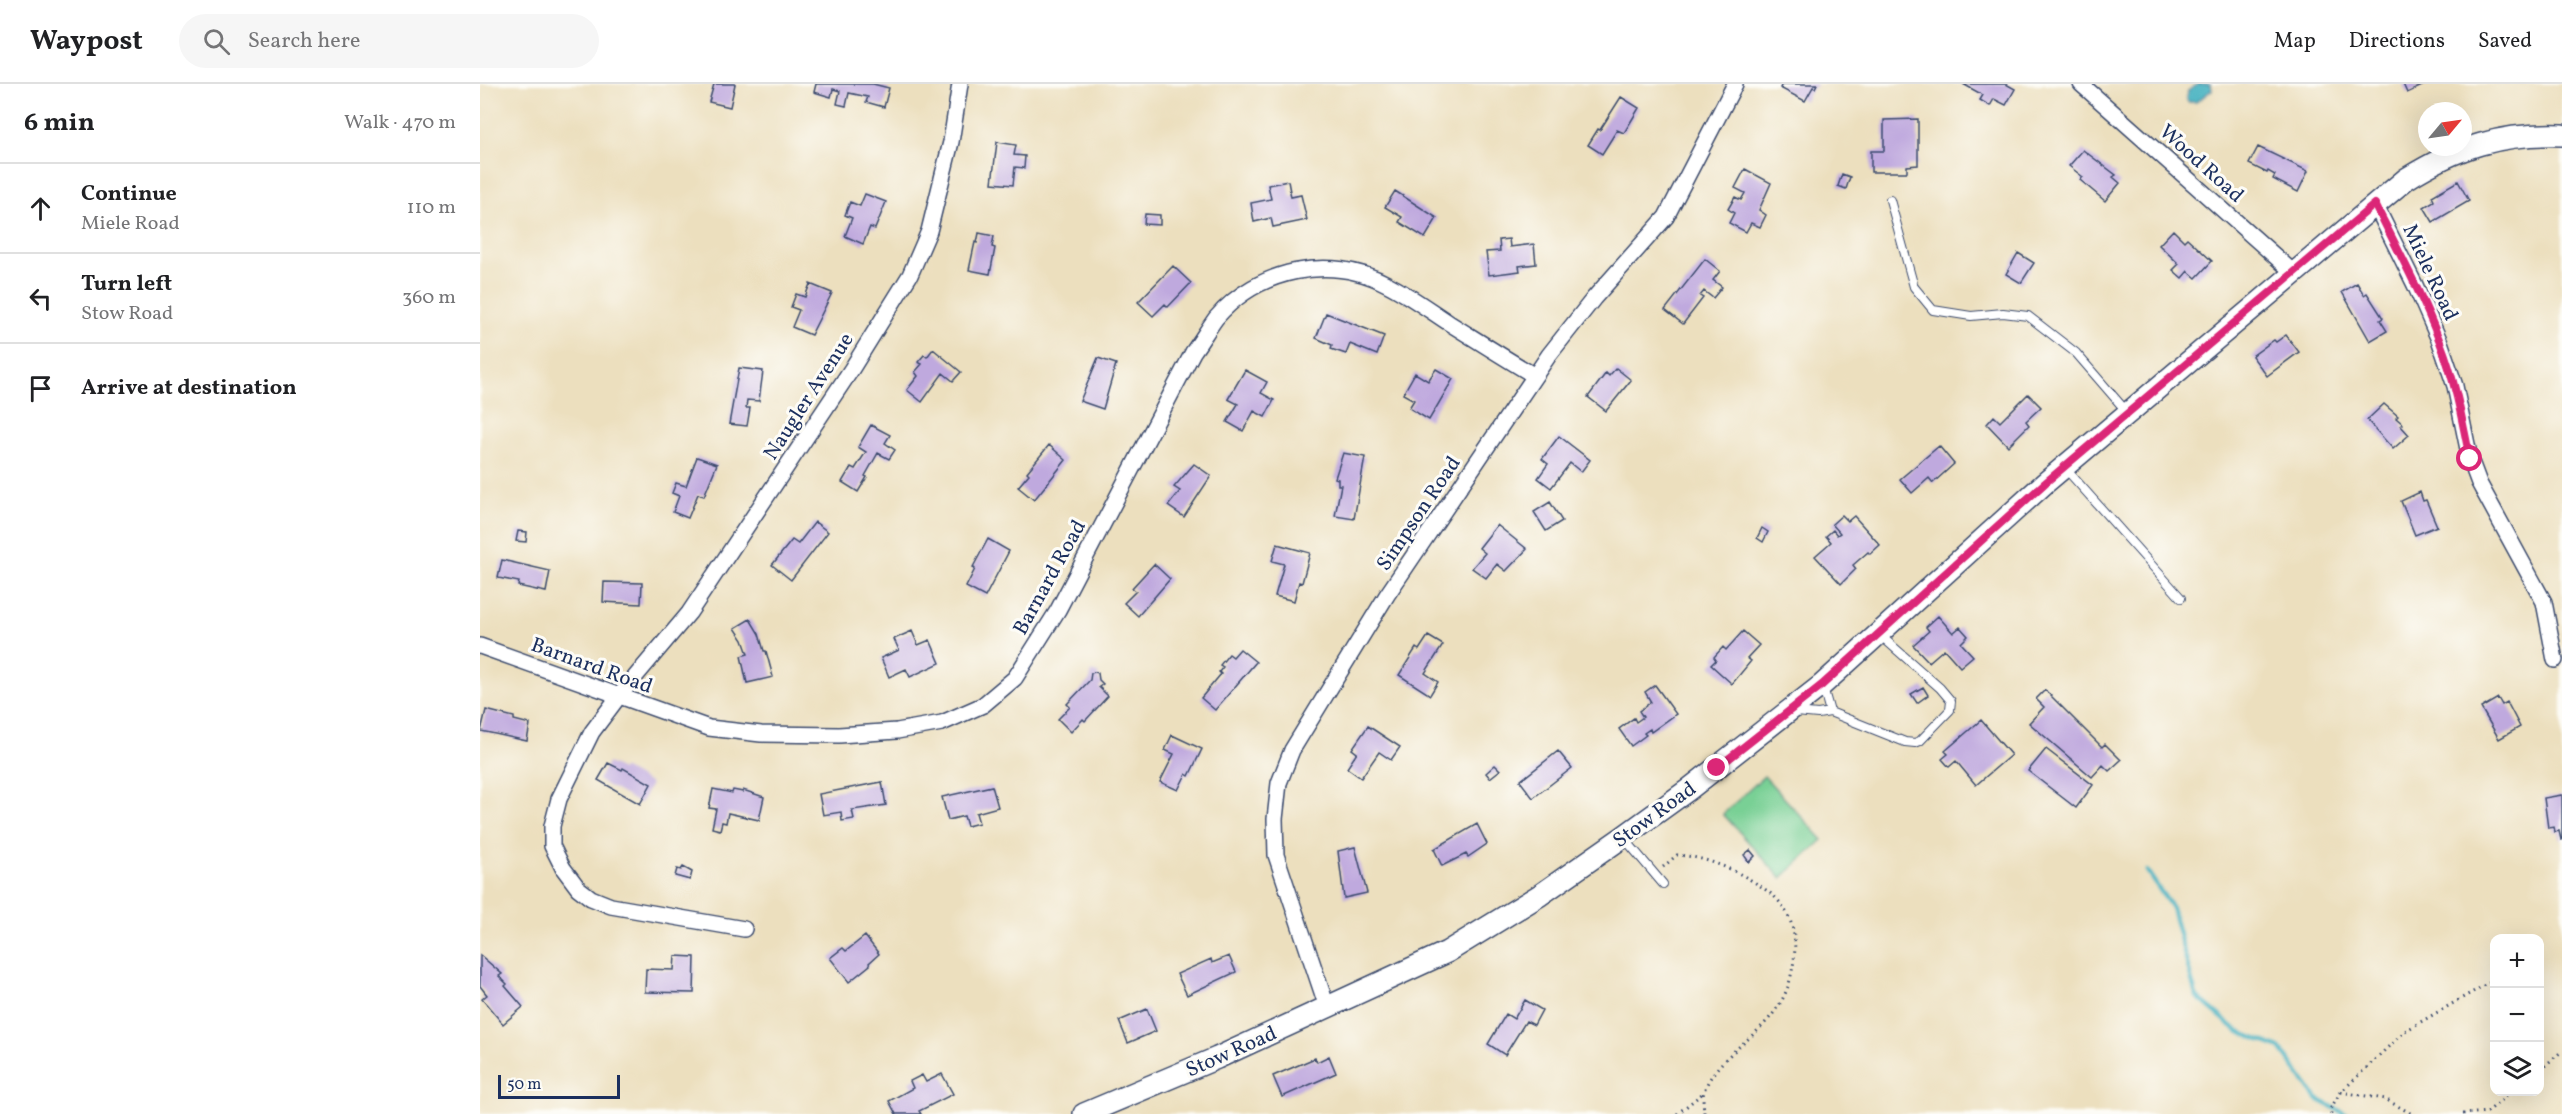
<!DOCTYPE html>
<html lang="en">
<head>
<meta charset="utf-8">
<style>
  :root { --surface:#fff; --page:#f6f6f6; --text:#202124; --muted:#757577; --line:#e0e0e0 }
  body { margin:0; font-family:Vollkorn,serif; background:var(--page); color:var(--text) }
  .controls { position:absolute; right:18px; bottom:18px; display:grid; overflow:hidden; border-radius:12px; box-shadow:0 6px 24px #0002 }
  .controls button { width:54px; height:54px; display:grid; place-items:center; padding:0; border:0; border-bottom:2px solid var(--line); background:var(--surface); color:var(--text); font:30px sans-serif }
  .compass { position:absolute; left:1938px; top:18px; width:54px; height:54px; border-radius:50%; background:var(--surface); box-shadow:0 6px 24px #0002; rotate:61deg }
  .scale { position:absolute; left:18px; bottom:15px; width:122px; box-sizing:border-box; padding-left:6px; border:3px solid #1b2f5e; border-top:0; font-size:16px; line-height:21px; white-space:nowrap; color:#1b2f5e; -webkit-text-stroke:4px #fdfcf7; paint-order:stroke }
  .stop { position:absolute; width:18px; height:18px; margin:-14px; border:4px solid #db2777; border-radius:50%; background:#fff }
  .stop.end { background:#db2777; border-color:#fff; box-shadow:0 2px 6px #0008 }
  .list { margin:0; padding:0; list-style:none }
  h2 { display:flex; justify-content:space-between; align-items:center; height:78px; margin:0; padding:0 24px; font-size:26px }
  h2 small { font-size:20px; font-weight:400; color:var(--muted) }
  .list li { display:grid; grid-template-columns:39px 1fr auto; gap:18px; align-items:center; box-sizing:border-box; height:90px; padding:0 24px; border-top:2px solid var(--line) }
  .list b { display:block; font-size:22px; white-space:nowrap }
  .list p { margin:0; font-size:20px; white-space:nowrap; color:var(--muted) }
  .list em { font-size:20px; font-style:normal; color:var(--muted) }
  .icon { flex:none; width:33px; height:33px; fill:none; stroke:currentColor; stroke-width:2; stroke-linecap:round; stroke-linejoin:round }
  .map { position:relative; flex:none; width:2082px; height:1030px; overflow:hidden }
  header { display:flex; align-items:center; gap:36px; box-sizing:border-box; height:84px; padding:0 30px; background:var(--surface); border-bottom:2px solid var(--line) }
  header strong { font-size:28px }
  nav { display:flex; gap:33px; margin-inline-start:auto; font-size:21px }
  .search { width:420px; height:54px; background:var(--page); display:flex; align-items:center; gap:15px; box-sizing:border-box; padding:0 21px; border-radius:33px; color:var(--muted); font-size:22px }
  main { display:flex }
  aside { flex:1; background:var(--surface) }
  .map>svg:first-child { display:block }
  .green { fill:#79d095; stroke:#4a807a; stroke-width:1.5 }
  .water { fill:#42b0bf; stroke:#2e708e; stroke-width:1.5 }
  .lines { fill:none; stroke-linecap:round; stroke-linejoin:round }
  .stream { stroke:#42b0bf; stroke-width:4.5 }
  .building { fill:#bfa9de }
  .lane-casing { stroke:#3a496c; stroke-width:10 }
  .street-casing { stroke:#3a496c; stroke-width:18 }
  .secondary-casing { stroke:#3a496c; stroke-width:24 }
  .path { stroke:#3a496c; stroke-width:3; stroke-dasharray:1.5 4.5; stroke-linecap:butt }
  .lane { stroke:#fff; stroke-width:8 }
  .street { stroke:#fff; stroke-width:15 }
  .secondary { stroke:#fff; stroke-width:21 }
  .route { stroke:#db2777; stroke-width:8 }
  .labels { text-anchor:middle; stroke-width:6; stroke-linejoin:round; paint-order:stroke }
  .street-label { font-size:21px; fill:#1b2f5e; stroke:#fdfcf7 }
</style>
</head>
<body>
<header>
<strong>Waypost</strong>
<div class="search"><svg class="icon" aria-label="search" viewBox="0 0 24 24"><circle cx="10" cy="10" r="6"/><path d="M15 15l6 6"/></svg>Search here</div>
<nav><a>Map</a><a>Directions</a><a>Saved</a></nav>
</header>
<main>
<aside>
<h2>6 min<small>Walk · 470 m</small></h2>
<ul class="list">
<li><svg class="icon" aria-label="ahead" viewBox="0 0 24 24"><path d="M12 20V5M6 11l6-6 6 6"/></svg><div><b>Continue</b><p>Miele Road</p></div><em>110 m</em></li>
<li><svg class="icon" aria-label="left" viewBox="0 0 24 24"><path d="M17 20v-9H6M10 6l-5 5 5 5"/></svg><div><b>Turn left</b><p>Stow Road</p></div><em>360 m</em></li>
<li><svg class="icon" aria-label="arrive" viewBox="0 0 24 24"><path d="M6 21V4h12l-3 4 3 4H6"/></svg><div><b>Arrive at destination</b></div></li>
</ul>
</aside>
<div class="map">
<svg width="2082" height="1030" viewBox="0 0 2082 1030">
  <rect width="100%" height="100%" fill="#fdfcf7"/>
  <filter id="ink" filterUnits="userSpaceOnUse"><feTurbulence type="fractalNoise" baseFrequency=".0167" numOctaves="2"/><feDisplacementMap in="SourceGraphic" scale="12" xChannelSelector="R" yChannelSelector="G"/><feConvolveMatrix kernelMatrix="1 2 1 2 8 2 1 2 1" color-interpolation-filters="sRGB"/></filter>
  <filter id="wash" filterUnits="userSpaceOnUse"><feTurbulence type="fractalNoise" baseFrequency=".008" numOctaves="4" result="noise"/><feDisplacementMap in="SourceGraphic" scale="24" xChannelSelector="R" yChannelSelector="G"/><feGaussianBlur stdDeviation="1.35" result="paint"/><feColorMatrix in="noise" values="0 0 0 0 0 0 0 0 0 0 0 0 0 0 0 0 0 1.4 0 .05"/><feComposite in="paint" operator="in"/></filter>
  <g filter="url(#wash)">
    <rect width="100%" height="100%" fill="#ecdfbe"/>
    <path class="green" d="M1284,692L1343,756L1301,794L1243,730Z"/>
    <path class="water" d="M1718,0H1731L1732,6L1716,18H1708L1706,14L1708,7Z"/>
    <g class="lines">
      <path class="stream" d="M1667,787L1692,824L1716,912L1759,948L1800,964L1837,1015L1866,1030"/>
    </g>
    <g id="blocks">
      <path class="building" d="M234,0H255L250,23L229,18Z
        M336,0H393L409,4L404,23L386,18L388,13L369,9L366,22L357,20L360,7L353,5L351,13L334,8Z
        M1302,0H1337L1335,4L1333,3L1325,17L1300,4Z
        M1483,0H1526L1535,5L1526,21L1514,15L1510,22L1500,16L1503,11Z
        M1923,0H1946L1927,9Z
        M1141,13L1159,24L1144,49L1137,46L1122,70L1108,61L1118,45L1120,46Z
        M1438,35V81L1427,82V88H1391V67H1404V36Z
        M517,58L536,61L534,71L545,72L544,84L535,83L533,101L512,99Z
        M1778,63L1828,87L1818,108L1793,95L1795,91L1788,87L1787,89L1769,80Z
        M1603,66L1636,91L1633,93L1640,99L1625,117L1600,96L1603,93L1589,82Z
        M1265,85L1291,99L1279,126L1286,131L1280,143L1271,139L1266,148L1249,139L1254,129L1248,125L1255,113L1261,116L1265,109L1255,104Z
        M1362,90L1370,93L1366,105L1358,102Z
        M808,97L811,113L821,111L827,136L793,143L791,134L774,138L771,119L791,115L788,101Z
        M1978,97L1989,117L1953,138L1944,123L1954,117L1952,112Z
        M915,107L957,134L945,154L919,138L922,133L905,123Z
        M385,110L406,118L395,145L390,143L383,160L365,152L372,134L365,131L370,118L380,122Z
        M665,130L680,131V141L664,140Z
        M1693,146L1704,157L1707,154L1732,177L1716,194L1708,187L1702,194L1693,186L1699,180L1679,161Z
        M499,149L514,152L512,163L515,164L510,190L489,186L495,158L497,159Z
        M1029,155L1030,163L1054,160L1056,180L1039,182L1040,187L1009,191L1006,168L1020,167L1019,156Z
        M1538,169L1554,179L1541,199L1526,190Z
        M1225,175L1240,187L1233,196L1242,203L1233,214L1224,207L1220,212L1223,214L1203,240L1185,226Z
        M693,182L711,199L688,223L685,220L673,232L658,218Z
        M1877,199L1884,211L1887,209L1903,234L1900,236L1907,247L1890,257L1862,208Z
        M330,200L352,209L331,251L312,243L319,226L311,223L316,210L325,213Z
        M846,229L904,252L897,271L870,260L866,270L851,265L852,261L836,254Z
        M1806,251L1819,268L1787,292L1772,272L1794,256L1796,258Z
        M453,265L481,288L473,297L463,289L442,318L427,306L438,292L435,288L442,280L438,278L444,271L447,273Z
        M618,274L636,280L623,325L600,317Z
        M259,284L283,287L279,317L267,316L266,324H270L267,342L249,340Z
        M1136,284L1151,296L1126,327L1108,313L1126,289L1129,292Z
        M956,285L973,295L949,336L929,324L934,316L923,310L935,289L948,297Z
        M765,286L787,298L781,309L794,316L785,333L774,327L763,347L747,338L758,320L748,315Z
        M1548,310L1561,323L1546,337L1549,341L1528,362L1507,340L1514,332L1520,338Z
        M1904,320L1918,332L1916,334L1923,340L1921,342L1929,351L1913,365L1887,336Z
        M391,341L410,351L405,359L415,366L409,375L398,369L385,392L387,393L378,408L362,398L371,383L375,385L386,368L378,363Z
        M1079,352L1110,376L1101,388L1090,379L1071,404L1058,394L1068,380L1062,375Z
        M569,361L586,376L554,416L538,403L549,390L547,388Z
        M1459,362L1474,380L1453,399L1449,394L1432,409L1420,395Z
        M863,369L885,373L874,435L855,432L861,401H858V395L855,394Z
        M217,373L237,380L224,412L218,410L208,434L193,428L199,412L192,409L196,399L206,402Z
        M714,380L731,392L704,433L688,422L700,407L694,403Z
        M1940,408L1943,417L1946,416L1957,442L1935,451L1921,417Z
        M1070,418L1082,437L1066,447L1054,428Z
        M1362,431L1368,437L1374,432L1400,461L1390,470L1388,468L1373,481L1376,485L1361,500L1335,472L1351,458L1346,452L1353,446L1357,451L1360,449L1352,440Z
        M335,438L348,448L311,496L292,481L312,456L318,460Z
        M1017,441L1047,465L1026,487L1017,480L1006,494L992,484L1005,469L999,464Z
        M1282,444L1288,448L1283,458L1277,454Z
        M38,447L47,448L46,458L36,457Z
        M508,455L529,467L505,513L486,503L495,485L493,483Z
        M797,460L830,469L822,499L819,498L814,517L795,512L804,480L792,477Z
        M22,476L70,487L66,508L38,502L39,498L18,494Z
        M674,480L690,495L658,532L644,519L656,507L652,504Z
        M124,498L162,499L161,520L123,518Z
        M1458,532L1473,549L1480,543L1488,552L1481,559L1493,572L1480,583L1464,565L1449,578L1433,561L1449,547L1446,543Z
        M270,535L279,550L284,567H286L293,593L267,599L261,572L268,570L263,556L255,544Z
        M432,547L438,561L450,556L460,579L430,593L426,585L409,593L401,574L419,566L414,555Z
        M1263,547L1279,561L1267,574L1271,577L1252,600L1231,581L1236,576L1234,573L1243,563L1246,566Z
        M948,552L963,561L945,589L958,598L950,611L919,591L936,564L939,566Z
        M760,565L776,578L735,626L721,614L741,590L739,588L743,583L740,581L749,570L753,573Z
        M615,588L618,589L619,596L623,600L619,603L628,612L605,637L603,635L591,648L578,635L590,623L587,620L610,596L611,589Z
        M1175,601L1196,630L1171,648L1170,645L1164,649L1166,651L1151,662L1139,645L1154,634L1156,638L1163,633L1159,627L1171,618L1165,608Z
        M1443,603L1448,611L1437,619L1431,610Z
        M1565,606L1622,663L1625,660L1641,676L1629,687L1623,681L1612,693L1549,639L1564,623L1556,615Z
        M2018,614L2022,621L2027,618L2040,643L2019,655L2001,624Z
        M6,626L34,633V636L50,640L47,657L1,647Z
        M1501,636L1531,671L1496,701L1476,677L1469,683L1462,675L1468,670L1465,667Z
        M888,642L920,663L911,676L899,668L881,694L867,684L877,669L872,665Z
        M692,651L722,665L709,692L706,690L698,706L680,698L694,670L685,666Z
        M1566,665L1613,701L1596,724L1548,687Z
        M1078,667L1092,684L1053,714L1040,697Z
        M128,679L142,686L143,684L171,700L160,720L118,696Z
        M1015,681L1020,686L1010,694L1006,689Z
        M402,698L406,721L372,726L374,735L362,737L361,728L343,731L339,710Z
        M512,702L518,723L496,729L499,739L487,742L484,732L468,736L462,713Z
        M233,705L252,709L253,706L263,708V706L284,713L279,736L248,729L246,739L242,738L240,746L232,744L236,725L229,724Z
        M2082,711V756H2081L2079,747L2075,748L2074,743L2068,744L2064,714Z
        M997,740L1007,760L988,773L986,770L962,782L954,765Z
        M875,763L887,809L864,814L858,767Z
        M1270,766L1275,772L1269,778L1264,771Z
        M203,783L212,788L210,796L195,792L197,785L201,786Z
        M385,852L399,870L389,879L390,881L369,898L350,874L363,864L366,867Z
        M0,871L22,890L19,892L27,900L25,902L43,923L23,940L2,915L7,911L0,902Z
        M195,872L215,873L214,909L165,908L166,885L194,886Z
        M749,872L756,888L707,911L697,890L731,875L732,879Z
        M1045,916L1062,926L1054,941L1046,937L1025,971L1008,960L1026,930L1034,935Z
        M667,925L676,947L648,959L639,937Z
        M849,972L856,989L802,1013L793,992L835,974L837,978Z
        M462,990L473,1010L439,1027L441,1030H416L409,1017L433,1004L430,997L442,991L446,998Z"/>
    </g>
  </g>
  <g filter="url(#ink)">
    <use href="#blocks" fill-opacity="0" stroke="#3a496c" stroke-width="1.5"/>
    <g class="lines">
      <defs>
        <path id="lane" d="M1410,116L1434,203L1453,226L1491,232L1523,229L1548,232L1596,269L1647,328
          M1585,384L1701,514
          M1343,603L1350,628L1425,658L1435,659L1440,657L1470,626L1471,617L1460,604L1400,551
          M1316,628L1338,630L1350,628
          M1144,754L1183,800"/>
        <path id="street" d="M1601,0L1814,189
          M1895,120L1935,201L1960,258L1975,302L1990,375L1999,399L2064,518L2075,576
          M0,562L229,644L281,650L359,651L417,647L462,639L503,621L535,594L578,526L713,268C721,257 728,245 736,234C778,185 850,170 907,200C929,211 949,226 969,239C998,257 1026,275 1055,292
          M264,845L131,822L111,814L98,804L83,784L72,762V742L79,715L112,648L139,612L209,529L371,286L430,191L449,147L471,58L480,0
          M847,923L796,771L795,735L799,699L812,666L907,511L1069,271L1114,214L1186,133L1255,0"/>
        <path id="secondary" d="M604,1030L737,974L967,868L1060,811L1143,753L1208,706L1342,601L1565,399L1926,95C1977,63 2021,49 2082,51"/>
      </defs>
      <use href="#lane" class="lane-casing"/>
      <use href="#street" class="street-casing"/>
      <use href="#secondary" class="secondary-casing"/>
      <path class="path" d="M1183,783L1197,771C1228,773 1261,788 1286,806C1301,816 1311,832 1314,851C1316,868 1314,879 1310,896C1295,951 1241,962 1224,1007C1222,1014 1224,1023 1224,1030
        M2060,986L2082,967
        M1861,1008L1905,1015L1932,1030
        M1197,1030L1223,1009
        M1851,1030L1850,1025L1861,1008L1925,947L2010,898
        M1983,1030L2007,1028L2032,1008"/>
      <use href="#lane" class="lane"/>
      <use href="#street" class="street"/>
      <use href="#secondary" class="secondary"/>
    </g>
  </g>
  <g class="lines" filter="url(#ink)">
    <path class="route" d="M1237,684L1342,601L1565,399L1895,120C1918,166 1942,211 1960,258C1975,296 1982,335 1990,375"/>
  </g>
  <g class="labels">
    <g class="street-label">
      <text transform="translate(1722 79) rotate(42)" y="7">Wood Road</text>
      <text transform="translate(1951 188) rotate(65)" y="7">Miele Road</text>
      <text transform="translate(328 312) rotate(-57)" y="7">Naugler Avenue</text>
      <text transform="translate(938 429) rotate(-56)" y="7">Simpson Road</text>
      <text transform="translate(569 493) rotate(-61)" y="7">Barnard Road</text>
      <text transform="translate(112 581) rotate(20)" y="7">Barnard Road</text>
      <text transform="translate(1174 730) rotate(-36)" y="7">Stow Road</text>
      <text transform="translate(751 967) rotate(-24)" y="7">Stow Road</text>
    </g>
  </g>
</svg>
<div class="controls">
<button>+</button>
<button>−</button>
<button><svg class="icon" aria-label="layers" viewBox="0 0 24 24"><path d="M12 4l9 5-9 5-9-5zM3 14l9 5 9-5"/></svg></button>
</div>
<svg class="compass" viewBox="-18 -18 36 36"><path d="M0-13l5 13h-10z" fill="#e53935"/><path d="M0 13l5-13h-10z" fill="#757577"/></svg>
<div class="scale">50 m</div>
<div class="stop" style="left:1990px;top:375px"></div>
<div class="stop end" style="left:1237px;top:684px"></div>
</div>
</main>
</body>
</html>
